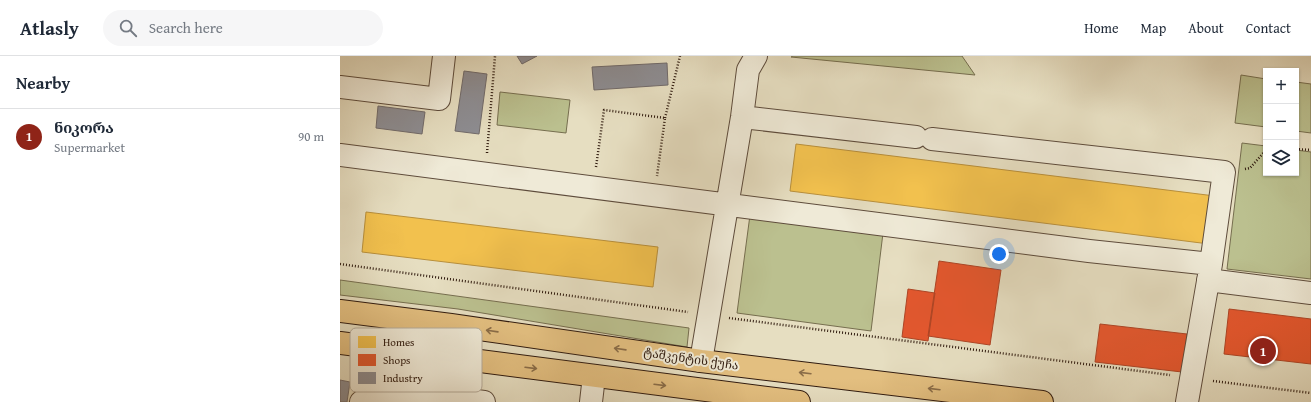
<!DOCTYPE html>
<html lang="en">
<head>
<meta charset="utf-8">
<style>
  :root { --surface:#fff; --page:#f6f6f7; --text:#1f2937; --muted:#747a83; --line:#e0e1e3; --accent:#8f2418 }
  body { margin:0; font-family:"Gentium Book Plus","Noto Serif Georgian",serif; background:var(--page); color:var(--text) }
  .controls { position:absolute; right:12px; top:12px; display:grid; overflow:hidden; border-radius:0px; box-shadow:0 1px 3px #0004 }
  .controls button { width:36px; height:36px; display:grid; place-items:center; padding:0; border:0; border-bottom:1px solid var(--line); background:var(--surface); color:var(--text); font:20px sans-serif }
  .you { position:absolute; left:659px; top:198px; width:14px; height:14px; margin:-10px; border:3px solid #fff; border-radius:50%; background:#1a73e8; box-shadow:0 0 0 6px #1a73e833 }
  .badge { display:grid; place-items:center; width:26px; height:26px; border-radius:50%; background:var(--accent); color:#fff; font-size:13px; font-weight:700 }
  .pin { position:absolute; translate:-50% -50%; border:2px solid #fff; box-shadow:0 1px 4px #0006 }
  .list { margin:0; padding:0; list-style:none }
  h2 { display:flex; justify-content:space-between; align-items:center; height:52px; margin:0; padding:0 16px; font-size:17px }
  h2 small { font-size:13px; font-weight:400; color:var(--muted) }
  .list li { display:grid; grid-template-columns:26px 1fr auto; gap:12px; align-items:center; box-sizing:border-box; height:56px; padding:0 16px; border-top:1px solid var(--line) }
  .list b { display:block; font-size:15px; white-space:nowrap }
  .list p { margin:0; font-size:13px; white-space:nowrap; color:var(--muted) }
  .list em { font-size:13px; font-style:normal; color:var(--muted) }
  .icon { flex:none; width:22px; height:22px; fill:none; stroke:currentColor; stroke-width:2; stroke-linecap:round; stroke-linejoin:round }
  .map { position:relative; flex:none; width:971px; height:346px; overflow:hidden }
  header { display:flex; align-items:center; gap:24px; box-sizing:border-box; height:56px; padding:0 20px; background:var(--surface); border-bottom:1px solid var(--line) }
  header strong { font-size:19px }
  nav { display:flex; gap:22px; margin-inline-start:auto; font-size:14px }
  .search { width:280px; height:36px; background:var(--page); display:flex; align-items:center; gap:10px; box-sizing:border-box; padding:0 14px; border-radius:22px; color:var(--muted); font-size:15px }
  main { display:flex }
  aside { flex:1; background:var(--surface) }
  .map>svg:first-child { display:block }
  .green { fill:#bbc08f; stroke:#766e4f }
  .homes { fill:#f2c14e; stroke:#b88f3b }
  .shops { fill:#e4572e; stroke:#ae4525 }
  .industry { fill:#8d8d92; stroke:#716b6b }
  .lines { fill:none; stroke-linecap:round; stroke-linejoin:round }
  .minor-casing { stroke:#5e4c3c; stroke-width:24 }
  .major-casing { stroke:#301b0f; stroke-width:24 }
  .path { stroke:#301b0f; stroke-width:2.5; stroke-dasharray:1 2; stroke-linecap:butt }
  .minor { stroke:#efead7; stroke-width:22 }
  .major { stroke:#e3bf80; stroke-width:22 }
  .oneway { stroke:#8a6d48 }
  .labels { text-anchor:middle; stroke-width:4; stroke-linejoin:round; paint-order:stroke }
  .street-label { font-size:12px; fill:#301b0f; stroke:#efead7 }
  .key { fill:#efead7; stroke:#b6ac9b; stroke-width:1 }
  .key-label { font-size:11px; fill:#301b0f }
</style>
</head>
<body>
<header>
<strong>Atlasly</strong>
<div class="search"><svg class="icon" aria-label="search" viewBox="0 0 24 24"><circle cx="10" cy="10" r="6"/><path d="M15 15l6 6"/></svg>Search here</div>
<nav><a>Home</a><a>Map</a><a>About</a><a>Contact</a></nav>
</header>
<main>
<aside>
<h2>Nearby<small></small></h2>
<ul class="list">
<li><span class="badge">1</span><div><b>ნიკორა</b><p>Supermarket</p></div><em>90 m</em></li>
</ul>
</aside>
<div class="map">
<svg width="971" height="346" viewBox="0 0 971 346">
  <rect width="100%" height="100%" fill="#e6dec1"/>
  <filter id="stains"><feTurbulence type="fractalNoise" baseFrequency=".005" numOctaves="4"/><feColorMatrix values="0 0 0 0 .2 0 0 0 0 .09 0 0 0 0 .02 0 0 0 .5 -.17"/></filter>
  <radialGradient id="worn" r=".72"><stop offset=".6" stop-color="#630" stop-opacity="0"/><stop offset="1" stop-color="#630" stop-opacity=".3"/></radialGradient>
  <path class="green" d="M453,0H622L635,19L451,1Z
    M901,19L926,23V71L895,67Z
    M956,26L971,28V77L956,75Z
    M160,36L230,44L226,77L157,69Z
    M902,87L926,90V117H956V94L971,96V223L887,213Z
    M410,159L543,177L531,275L397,257Z
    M0,224L349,272L347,291L118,253L0,239Z"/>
  <path class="homes" d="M456,88L875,140L869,188L450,135Z
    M26,156L318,191L313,231L22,196Z"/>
  <path class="shops" d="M599,205L661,214L650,289L588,280Z
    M568,233L595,237L588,285L562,281Z
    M889,253L971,263V308L884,298Z
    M760,268L847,278L842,316L755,306Z"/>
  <path class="industry" d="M177,0H197L182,8Z
    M327,7L328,29L254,34L252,11Z
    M124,15L147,18L139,78L115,75Z
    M38,50L85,56L82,78L36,72Z
    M0,324L10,326L7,346H0Z"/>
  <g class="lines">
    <defs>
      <path id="minor" d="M0,31L99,43L104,0
        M402,61L576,81
        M592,83L884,116L871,208L847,346
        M0,99L749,195L871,208
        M868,224L971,237
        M106,301L90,339L144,346
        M361,305L402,61L408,14L416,0
        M21,346L70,337L90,339
        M251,346L254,320"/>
      <path id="major" d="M0,255L111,269L361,305L702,346
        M0,287L459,346"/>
    </defs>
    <use href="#minor" class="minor-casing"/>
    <use href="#major" class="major-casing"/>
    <path class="path" d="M325,62L340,0
      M956,93L971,94
      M147,97L155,0
      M256,111L264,54L325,62L317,120
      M905,113L910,112L926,94
      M0,208L348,256
      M389,262L830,319
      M873,325L971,337"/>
    <use href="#minor" class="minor"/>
    <use href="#major" class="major"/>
  </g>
  <defs><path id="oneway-shaft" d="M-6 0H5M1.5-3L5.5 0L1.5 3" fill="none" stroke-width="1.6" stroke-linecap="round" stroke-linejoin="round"/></defs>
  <g class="oneway">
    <use href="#oneway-shaft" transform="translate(152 275) rotate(-172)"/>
    <use href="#oneway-shaft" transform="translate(280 293) rotate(-172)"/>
    <use href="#oneway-shaft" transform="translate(191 312) rotate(7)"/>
    <use href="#oneway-shaft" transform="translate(465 317) rotate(-173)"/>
    <use href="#oneway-shaft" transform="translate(320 329) rotate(7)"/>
    <use href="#oneway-shaft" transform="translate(594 333) rotate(-173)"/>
  </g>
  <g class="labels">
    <g class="street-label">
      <text transform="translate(351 303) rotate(8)" y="4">ტაშკენტის ქუჩა</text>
    </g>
  </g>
  <rect x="10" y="272" width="132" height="64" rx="6" class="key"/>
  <rect x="18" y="280" width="18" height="12" fill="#f2c14e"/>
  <rect x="18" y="298" width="18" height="12" fill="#e4572e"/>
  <rect x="18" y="316" width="18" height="12" fill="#8d8d92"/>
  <g class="key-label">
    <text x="43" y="290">Homes</text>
    <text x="43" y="308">Shops</text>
    <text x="43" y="326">Industry</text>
  </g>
  <rect width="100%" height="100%" filter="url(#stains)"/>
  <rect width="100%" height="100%" fill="url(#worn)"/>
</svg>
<div class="controls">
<button>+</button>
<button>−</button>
<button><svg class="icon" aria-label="layers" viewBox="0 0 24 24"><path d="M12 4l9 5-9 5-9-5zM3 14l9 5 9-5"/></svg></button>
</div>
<div class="you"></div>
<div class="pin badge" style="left:923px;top:295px">1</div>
</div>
</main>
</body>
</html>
